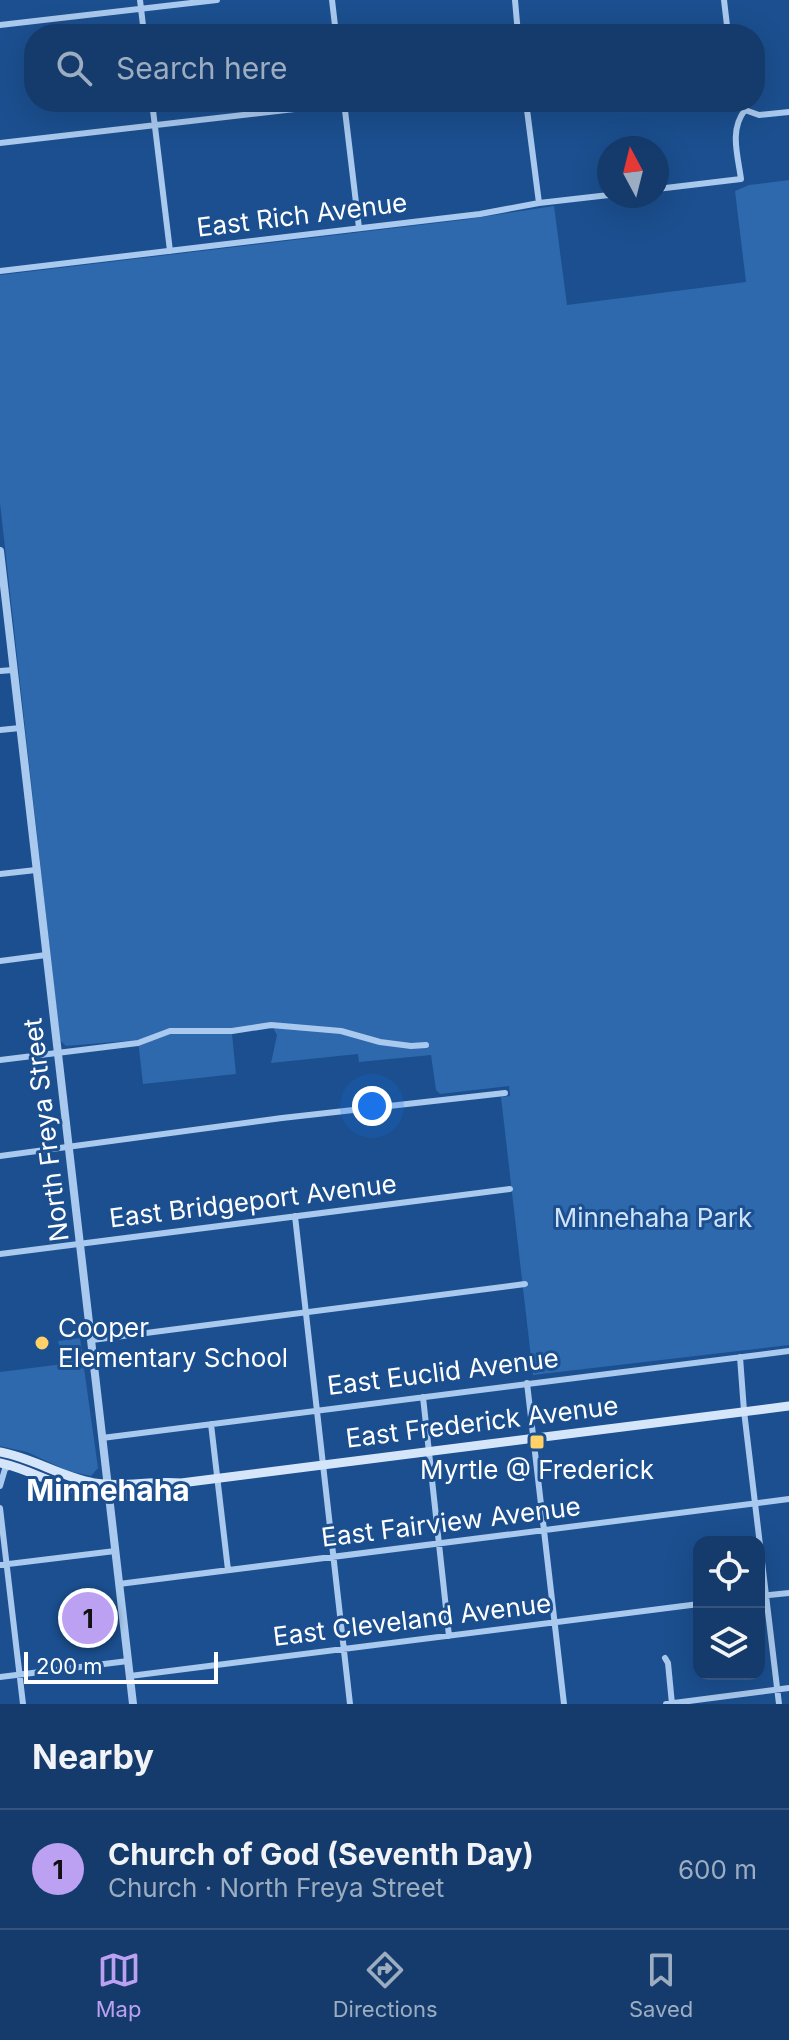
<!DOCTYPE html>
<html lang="en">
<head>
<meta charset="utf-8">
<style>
  :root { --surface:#143b6b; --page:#214673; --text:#f1f3f6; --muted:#9dadc1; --line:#33557e; --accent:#bca0f2 }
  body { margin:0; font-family:Inter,sans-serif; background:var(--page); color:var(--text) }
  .controls { position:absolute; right:24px; bottom:24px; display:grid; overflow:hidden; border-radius:16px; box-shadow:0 8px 32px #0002 }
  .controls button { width:72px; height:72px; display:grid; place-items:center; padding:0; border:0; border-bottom:2px solid var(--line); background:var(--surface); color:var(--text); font:40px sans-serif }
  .compass { position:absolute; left:597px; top:136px; width:72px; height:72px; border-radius:50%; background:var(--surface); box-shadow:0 8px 32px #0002; rotate:353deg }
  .scale { position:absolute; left:24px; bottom:20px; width:194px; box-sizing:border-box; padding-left:8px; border:4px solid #fff; border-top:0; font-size:22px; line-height:28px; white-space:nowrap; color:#fff; -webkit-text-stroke:6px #1b4f8f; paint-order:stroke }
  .you { position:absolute; left:372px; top:1106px; width:28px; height:28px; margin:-20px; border:6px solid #fff; border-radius:50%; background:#1a73e8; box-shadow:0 0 0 12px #1a73e833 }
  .badge { display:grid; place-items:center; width:52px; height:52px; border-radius:50%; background:var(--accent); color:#111; font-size:26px; font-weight:700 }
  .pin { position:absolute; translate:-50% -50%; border:4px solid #fff; box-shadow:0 2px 8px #0006 }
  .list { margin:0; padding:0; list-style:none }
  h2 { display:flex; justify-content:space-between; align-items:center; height:104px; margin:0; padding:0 32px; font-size:34px }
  h2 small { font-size:26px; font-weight:400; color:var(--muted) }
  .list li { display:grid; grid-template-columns:52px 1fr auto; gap:24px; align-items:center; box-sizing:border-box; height:120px; padding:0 32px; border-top:2px solid var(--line) }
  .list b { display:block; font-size:30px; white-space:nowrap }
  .list p { margin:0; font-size:26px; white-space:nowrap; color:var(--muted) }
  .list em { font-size:26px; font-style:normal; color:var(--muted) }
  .icon { flex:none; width:44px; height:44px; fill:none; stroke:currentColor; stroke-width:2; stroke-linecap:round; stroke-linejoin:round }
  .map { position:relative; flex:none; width:789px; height:1704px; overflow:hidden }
  .search { position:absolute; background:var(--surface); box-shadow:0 8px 32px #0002; left:24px; right:24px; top:24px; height:88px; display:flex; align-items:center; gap:20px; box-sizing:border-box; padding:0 28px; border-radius:32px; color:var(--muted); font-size:30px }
  .sheet { height:224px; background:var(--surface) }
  nav { display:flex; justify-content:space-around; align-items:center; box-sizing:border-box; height:112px; border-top:2px solid var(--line); background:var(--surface); font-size:22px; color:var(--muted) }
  nav a { display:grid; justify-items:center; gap:4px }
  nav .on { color:var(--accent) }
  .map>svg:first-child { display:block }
  .green { fill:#2e69ad }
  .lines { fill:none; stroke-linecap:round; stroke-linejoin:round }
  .minor { stroke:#a9c9ee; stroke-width:6 }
  .tertiary { stroke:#a9c9ee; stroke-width:8 }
  .secondary { stroke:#d6e6fa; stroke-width:9 }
  .poi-dot { fill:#ffd166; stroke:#1b4f8f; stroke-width:3 }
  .labels { text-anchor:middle; stroke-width:6; stroke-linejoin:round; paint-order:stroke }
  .street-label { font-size:26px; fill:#fff; stroke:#1b4f8f }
  .park-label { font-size:26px; fill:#cfe3fa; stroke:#1b4f8f }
  .poi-label { font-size:26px; fill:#fff; stroke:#1b4f8f; text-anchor:start }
  .quarter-label { font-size:30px; font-weight:bold; fill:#fff; stroke:#1b4f8f }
</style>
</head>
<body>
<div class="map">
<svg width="789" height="1704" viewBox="0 0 789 1704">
  <rect width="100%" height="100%" fill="#1b4f8f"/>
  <path class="green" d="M789,180V1345L533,1375L501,1097L510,1096L509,1086L440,1094L436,1090L431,1055L359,1062L358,1054L271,1063L277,1035L273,1028L232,1034L236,1074L143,1084L138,1040L66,1046L60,1040L0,503V275L462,220L554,206L567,305L746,282L735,191L749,185Z
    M80,1338L82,1352L77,1354L78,1362L83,1361L98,1468L91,1476L68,1471L27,1452L0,1446V1372L63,1364L58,1341Z"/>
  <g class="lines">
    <path class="minor" d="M140,0L144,34
      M332,0L336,34
      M515,0L518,34
      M724,0L728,34
      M0,25L217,0
      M152,102L170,251
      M344,102L359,228
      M526,102L539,203
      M745,110L759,115L789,112
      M0,143L355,102
      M657,189L741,179C738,156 729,130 745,110
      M0,271L480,214L539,203L609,195
      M0,671L13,670
      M0,730L20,728
      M0,874L36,870
      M0,961L46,955
      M0,1060L138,1043L170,1031H232L271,1025L341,1031L380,1042L411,1046L426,1045
      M0,1156L282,1118L505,1093
      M295,1216L350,1704
      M0,1254L510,1189
      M92,1340L525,1284
      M740,1357L744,1411L779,1704
      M527,1383L564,1704
      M423,1397L449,1636
      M211,1424L228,1570
      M102,1438L789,1351
      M0,1486L5,1469L10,1466
      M0,1508L23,1704
      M0,1565L115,1551
      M119,1584L789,1499
      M759,1596L789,1593
      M665,1658L668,1663L672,1704
      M130,1676L699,1604
      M0,1677L128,1661
      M666,1704L789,1688"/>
    <path class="tertiary" d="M0,551L133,1704"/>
    <path class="secondary" d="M0,1452C33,1458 61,1477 94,1483C123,1488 152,1480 181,1483L789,1406
      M0,1463C24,1468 43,1479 66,1487C102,1500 142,1497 178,1484"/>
  </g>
  <g class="poi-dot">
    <circle cx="42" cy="1343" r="8"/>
    <rect x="529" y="1434" width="16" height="16" rx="4"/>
  </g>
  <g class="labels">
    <g class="street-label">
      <text transform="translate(302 215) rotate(-7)" y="9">East Rich Avenue</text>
      <text transform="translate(46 1130) rotate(-97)" y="9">North Freya Street</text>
      <text transform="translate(253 1201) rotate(-7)" y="9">East Bridgeport Avenue</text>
      <text transform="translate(443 1372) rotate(-7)" y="9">East Euclid Avenue</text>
      <text transform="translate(482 1422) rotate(-7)" y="9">East Frederick Avenue</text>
      <text transform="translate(451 1522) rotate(-7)" y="9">East Fairview Avenue</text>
      <text transform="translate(412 1620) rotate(-7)" y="9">East Cleveland Avenue</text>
    </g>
    <g class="park-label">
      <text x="653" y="1227">Minnehaha Park</text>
    </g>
    <g class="poi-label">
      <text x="58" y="1337">Cooper<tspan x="58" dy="30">Elementary School</tspan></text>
      <text x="537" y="1479" text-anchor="middle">Myrtle @ Frederick</text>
    </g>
    <g class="quarter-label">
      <text x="108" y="1501">Minnehaha</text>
    </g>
  </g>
</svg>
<div class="controls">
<button><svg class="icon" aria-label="locate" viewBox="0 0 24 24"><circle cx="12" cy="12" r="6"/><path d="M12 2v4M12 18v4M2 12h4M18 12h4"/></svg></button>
<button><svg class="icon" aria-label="layers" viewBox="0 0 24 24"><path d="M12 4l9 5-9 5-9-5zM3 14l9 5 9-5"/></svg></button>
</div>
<svg class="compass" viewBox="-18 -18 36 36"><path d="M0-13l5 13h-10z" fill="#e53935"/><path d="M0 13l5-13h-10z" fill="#9dadc1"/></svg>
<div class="scale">200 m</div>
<div class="you"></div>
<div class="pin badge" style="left:88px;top:1618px">1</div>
<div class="search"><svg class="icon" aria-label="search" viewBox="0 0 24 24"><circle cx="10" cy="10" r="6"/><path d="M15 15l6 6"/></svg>Search here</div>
</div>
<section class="sheet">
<h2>Nearby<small></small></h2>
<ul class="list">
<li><span class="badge">1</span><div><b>Church of God (Seventh Day)</b><p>Church · North Freya Street</p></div><em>600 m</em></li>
</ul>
</section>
<nav>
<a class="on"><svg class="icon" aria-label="map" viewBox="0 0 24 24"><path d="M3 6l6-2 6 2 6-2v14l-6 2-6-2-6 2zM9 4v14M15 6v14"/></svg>Map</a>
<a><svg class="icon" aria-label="directions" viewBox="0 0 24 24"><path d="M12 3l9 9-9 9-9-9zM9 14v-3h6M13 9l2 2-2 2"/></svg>Directions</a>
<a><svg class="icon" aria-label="saved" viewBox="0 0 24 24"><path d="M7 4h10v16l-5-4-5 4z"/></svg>Saved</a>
</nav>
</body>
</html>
